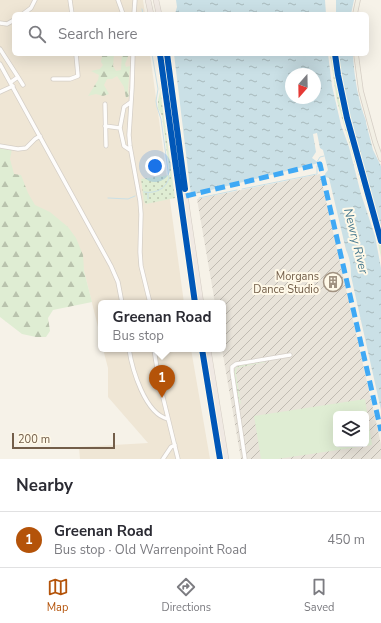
<!DOCTYPE html>
<html lang="en">
<head>
<meta charset="utf-8">
<style>
  :root { --surface:#fff; --page:#f2f2f3; --text:#2b2b33; --muted:#7c7c81; --line:#e1e1e2; --accent:#b45309 }
  body { margin:0; font-family:"Nunito Sans",sans-serif; background:var(--page); color:var(--text) }
  .controls { position:absolute; right:12px; bottom:12px; display:grid; overflow:hidden; border-radius:6px; box-shadow:0 4px 16px #0002 }
  .controls button { width:36px; height:36px; display:grid; place-items:center; padding:0; border:0; border-bottom:1px solid var(--line); background:var(--surface); color:var(--text); font:20px sans-serif }
  .compass { position:absolute; left:285px; top:68px; width:36px; height:36px; border-radius:50%; background:var(--surface); box-shadow:0 4px 16px #0002; rotate:200deg }
  .scale { position:absolute; left:12px; bottom:10px; width:103px; box-sizing:border-box; padding-left:4px; border:2px solid #735e49; border-top:0; font-size:11px; line-height:14px; white-space:nowrap; color:#735e49; -webkit-text-stroke:3px #fff9e8; paint-order:stroke }
  .you { position:absolute; left:155px; top:166px; width:14px; height:14px; margin:-10px; border:3px solid #fff; border-radius:50%; background:#1a73e8; box-shadow:0 0 0 6px #1a73e833 }
  .badge { display:grid; place-items:center; width:26px; height:26px; border-radius:50%; background:var(--accent); color:#fff; font-size:13px; font-weight:700 }
  .pin { position:absolute; translate:-50% -33px; filter:drop-shadow(0 1px 2px #0008) }
  .pin::after { content:''; position:absolute; top:21px; width:14px; height:12px; background:inherit; clip-path:polygon(0 0,100% 0,50% 100%) }
  .popup { position:absolute; left:98px; top:300px; width:128px; height:52px; box-sizing:border-box; display:grid; place-content:center; border-radius:6px; background:var(--surface); filter:drop-shadow(0 1px 3px #0005); font-size:13px; white-space:nowrap; color:var(--muted) }
  .popup b { font-size:15px; color:var(--text) }
  .popup::after { content:''; position:absolute; left:50%; top:100%; margin-left:-8px; border:8px solid transparent; border-top-color:var(--surface) }
  .list { margin:0; padding:0; list-style:none }
  h2 { display:flex; justify-content:space-between; align-items:center; height:52px; margin:0; padding:0 16px; font-size:17px }
  h2 small { font-size:13px; font-weight:400; color:var(--muted) }
  .list li { display:grid; grid-template-columns:26px 1fr auto; gap:12px; align-items:center; box-sizing:border-box; height:56px; padding:0 16px; border-top:1px solid var(--line) }
  .list b { display:block; font-size:15px; white-space:nowrap }
  .list p { margin:0; font-size:13px; white-space:nowrap; color:var(--muted) }
  .list em { font-size:13px; font-style:normal; color:var(--muted) }
  .icon { flex:none; width:22px; height:22px; fill:none; stroke:currentColor; stroke-width:2; stroke-linecap:round; stroke-linejoin:round }
  .map { position:relative; flex:none; width:381px; height:459px; overflow:hidden }
  .search { position:absolute; background:var(--surface); box-shadow:0 4px 16px #0002; left:12px; right:12px; top:12px; height:44px; display:flex; align-items:center; gap:10px; box-sizing:border-box; padding:0 14px; border-radius:6px; color:var(--muted); font-size:15px }
  .sheet { height:108px; background:var(--surface) }
  nav { display:flex; justify-content:space-around; align-items:center; box-sizing:border-box; height:56px; border-top:1px solid var(--line); background:var(--surface); font-size:11px; color:var(--muted) }
  nav a { display:grid; justify-items:center; gap:2px }
  nav .on { color:var(--accent) }
  .map>svg:first-child { display:block }
  .residential { fill:#efe6d5 }
  .industrial { fill:url(#industrial-furrows); fill-rule:evenodd }
  .grass { fill:url(#grass-dots) }
  .forest { fill:url(#forest-firs) }
  .green { fill:#dfedd3; fill-rule:evenodd }
  .water { fill:url(#water-ripples); fill-rule:evenodd }
  .lines { fill:none; stroke-linecap:round; stroke-linejoin:round }
  .stream { stroke:#cae0e6; stroke-width:1 }
  .minor-casing { stroke:#d5cfc7; stroke-width:5 }
  .major-casing { stroke:#d5cec5; stroke-width:5.5 }
  .highway-casing { stroke:#d5cec5; stroke-width:6 }
  .minor { stroke:#fefdfc; stroke-width:3.5 }
  .major { stroke:#f2efe4; stroke-width:4 }
  .highway { stroke:#f0e9e3; stroke-width:5 }
  .quiet { stroke:#3fa9f5; stroke-width:5; stroke-dasharray:10 5; stroke-linecap:butt }
  .cycleway-casing { stroke:#fff9e8; stroke-width:8 }
  .cycleway { stroke:#0057b8; stroke-width:6 }
  .labels { text-anchor:middle; stroke-width:4; stroke-linejoin:round; paint-order:stroke }
  .poi-label { font-size:11px; fill:#735e49; stroke:#fff9e8; text-anchor:end }
  .water-label { font-size:12px; font-style:italic; fill:#45788e; stroke:#fff9e8 }
</style>
</head>
<body>
<div class="map">
<svg width="381" height="459" viewBox="0 0 381 459">
  <defs>
    <pattern id="industrial-furrows" width="10" height="10" patternUnits="userSpaceOnUse"><rect width="10" height="10" fill="#e8e3d9"/><path d="M-1 1l2-2M0 10L10 0M9 11l2-2" fill="none" stroke="#c0bbb2"/></pattern>
    <pattern id="grass-dots" width="8" height="8" patternUnits="userSpaceOnUse"><rect width="8" height="8" fill="#dfedd3"/><path d="M2 2h.1M6 6h.1" fill="none" stroke="#b9c3ad" stroke-width="1.8" stroke-linecap="round"/></pattern>
    <pattern id="forest-firs" width="22" height="20" patternUnits="userSpaceOnUse"><rect width="22" height="20" fill="#dfedd3"/><path d="M5 1l3.5 6h-7zM16 11l3.5 6h-7z" fill="#b9c3ad"/></pattern>
    <pattern id="water-ripples" width="26" height="14" patternUnits="userSpaceOnUse"><rect width="26" height="14" fill="#cae0e6"/><path d="M2 4q2-2 4 0t4 0M15 11q2-2 4 0t4 0" fill="none" stroke="#a8b9bc"/></pattern>
  </defs>
  <rect width="100%" height="100%" fill="#f6f2e8"/>
  <path class="residential" d="M0,0H143L145,14H14V54H150L184,303H101V339L82,263L0,170Z
    M103,349H191L210,459H80L79,447L148,443L108,397V368Z"/>
  <path class="industrial" d="M320,174L381,444V459H241L222,349L223,303H215L197,199ZM336,414H366V444H336Z"/>
  <path class="grass" d="M161,54H165L199,303H197Z
    M330,54H334L335,64L344,110L378,233L381,246V257L377,239L337,101Z
    M159,81L175,198L146,204L144,202L141,179L170,175L162,116L158,108V100L160,92Z
    M204,349H207L225,459H221Z
    M265,361L266,362L237,368L236,374L241,404L239,402L234,372L235,369L239,365Z"/>
  <path class="forest" d="M108,54H114L113,66L116,71L121,70L122,54H129L125,64L126,67L130,66L128,90L129,96L126,98L124,87L117,76L112,79H107L104,85L109,94L103,96L96,94L88,96L98,80L99,75L91,71L100,69L103,65L101,62L102,56Z
    M0,146L12,149L10,159L14,174L21,175L28,193L35,205L50,212L68,227L76,238L83,255L84,271L92,302L53,310L48,318L50,331L46,337H36L22,334L0,317Z"/>
  <path class="green" d="M365,399L372,445L277,459H261L254,416ZM336,414H366V444H336Z"/>
  <path class="water" d="M176,0H325L326,14H175L177,7Z
    M336,0H354L351,14H336Z
    M174,54H328L332,86L341,125L349,147L361,194L375,236L381,268V410L351,276C351,267 350,258 346,250L329,178L325,177V174L328,170L323,150L320,148L317,133L313,134L316,152L312,158L319,163L191,195ZM291,74H315V98H291Z
    M338,54H353C354,77 358,99 366,121V123L373,150L381,166V231L344,95L341,80Z"/>
  <g class="lines">
    <path class="stream" d="M142,9L143,14
      M317,162L320,157L324,156
      M242,189L317,174V166
      M144,192C155,194 166,189 169,178L161,119L157,107L156,101L158,89L152,54
      M108,198L128,199L135,196
      M199,198L237,190
      M148,199V193"/>
    <defs>
      <path id="minor" d="M70,0L72,14
        M118,0L123,14
        M23,14L31,8L35,0
        M134,14L135,0
        M0,23L7,24L14,20
        M0,49L18,77L11,82
        M133,54L132,88L129,135L130,146L140,201L141,214L140,252L141,266L150,303
        M0,64L111,266L118,282L122,303
        M18,77L23,85
        M53,79H70L78,76L76,54
        M0,92L13,86
        M105,104L106,146
        M105,126L120,128
        M0,146L18,149L26,148L35,139L40,136
        M130,150L124,146L120,128L124,107L131,102
        M129,349C132,369 145,414 168,419
        M154,349L159,381L178,459
        M163,459L171,447L175,445
        M245,459L232,372V367L236,364L290,355"/>
      <path id="major" d="M355,14L358,0
        M356,54L361,91L375,142L381,159"/>
      <path id="highway" d="M148,0L151,14
        M156,0L159,14
        M160,54L195,303
        M167,54L187,209L201,303
        M202,349L220,459
        M208,349L226,459"/>
    </defs>
    <use href="#minor" class="minor-casing"/>
    <use href="#major" class="major-casing"/>
    <use href="#highway" class="highway-casing"/>
    <use href="#minor" class="minor"/>
    <use href="#major" class="major"/>
    <use href="#highway" class="highway"/>
    <path class="quiet" d="M186,196L320,164L381,431"/>
    <defs>
      <path id="cycleway" d="M160,54L195,303
        M167,54L185,189
        M335,54L338,75L347,118L381,241
        M202,349L220,459"/>
    </defs>
    <use href="#cycleway" class="cycleway-casing"/>
    <use href="#cycleway" class="cycleway"/>
  </g>
  <defs>
    <symbol id="building-ring" viewBox="-11 -11 22 22"><circle r="9.5" fill="#fff9e8" stroke="#a19281" stroke-width="1.5"/><path d="M-4-6H4V6H1V3H-1V6H-4ZM-2.5-4.3h1.7v1.8h-1.7ZM.8-4.3h1.7v1.8H.8ZM-2.5-1h1.7V.8h-1.7ZM.8-1h1.7V.8H.8Z" fill="#a19281"/></symbol>
  </defs>
  <g fill-rule="evenodd">
    <use href="#building-ring" x="322" y="271" width="22" height="22"/>
  </g>
  <g class="labels">
    <g class="poi-label">
      <text x="319" y="280">Morgans<tspan x="319" dy="13">Dance Studio</tspan></text>
    </g>
    <g class="water-label">
      <text transform="translate(356 241) rotate(76)" y="4">Newry River</text>
    </g>
  </g>
</svg>
<div class="controls">
<button><svg class="icon" aria-label="layers" viewBox="0 0 24 24"><path d="M12 4l9 5-9 5-9-5zM3 14l9 5 9-5"/></svg></button>
</div>
<svg class="compass" viewBox="-18 -18 36 36"><path d="M0-13l5 13h-10z" fill="#e53935"/><path d="M0 13l5-13h-10z" fill="#7c7c81"/></svg>
<div class="scale">200 m</div>
<div class="you"></div>
<div class="pin badge" style="left:162px;top:398px">1</div>
<div class="popup"><b>Greenan Road</b>Bus stop</div>
<div class="search"><svg class="icon" aria-label="search" viewBox="0 0 24 24"><circle cx="10" cy="10" r="6"/><path d="M15 15l6 6"/></svg>Search here</div>
</div>
<section class="sheet">
<h2>Nearby<small></small></h2>
<ul class="list">
<li><span class="badge">1</span><div><b>Greenan Road</b><p>Bus stop · Old Warrenpoint Road</p></div><em>450 m</em></li>
</ul>
</section>
<nav>
<a class="on"><svg class="icon" aria-label="map" viewBox="0 0 24 24"><path d="M3 6l6-2 6 2 6-2v14l-6 2-6-2-6 2zM9 4v14M15 6v14"/></svg>Map</a>
<a><svg class="icon" aria-label="directions" viewBox="0 0 24 24"><path d="M12 3l9 9-9 9-9-9zM9 14v-3h6M13 9l2 2-2 2"/></svg>Directions</a>
<a><svg class="icon" aria-label="saved" viewBox="0 0 24 24"><path d="M7 4h10v16l-5-4-5 4z"/></svg>Saved</a>
</nav>
</body>
</html>
